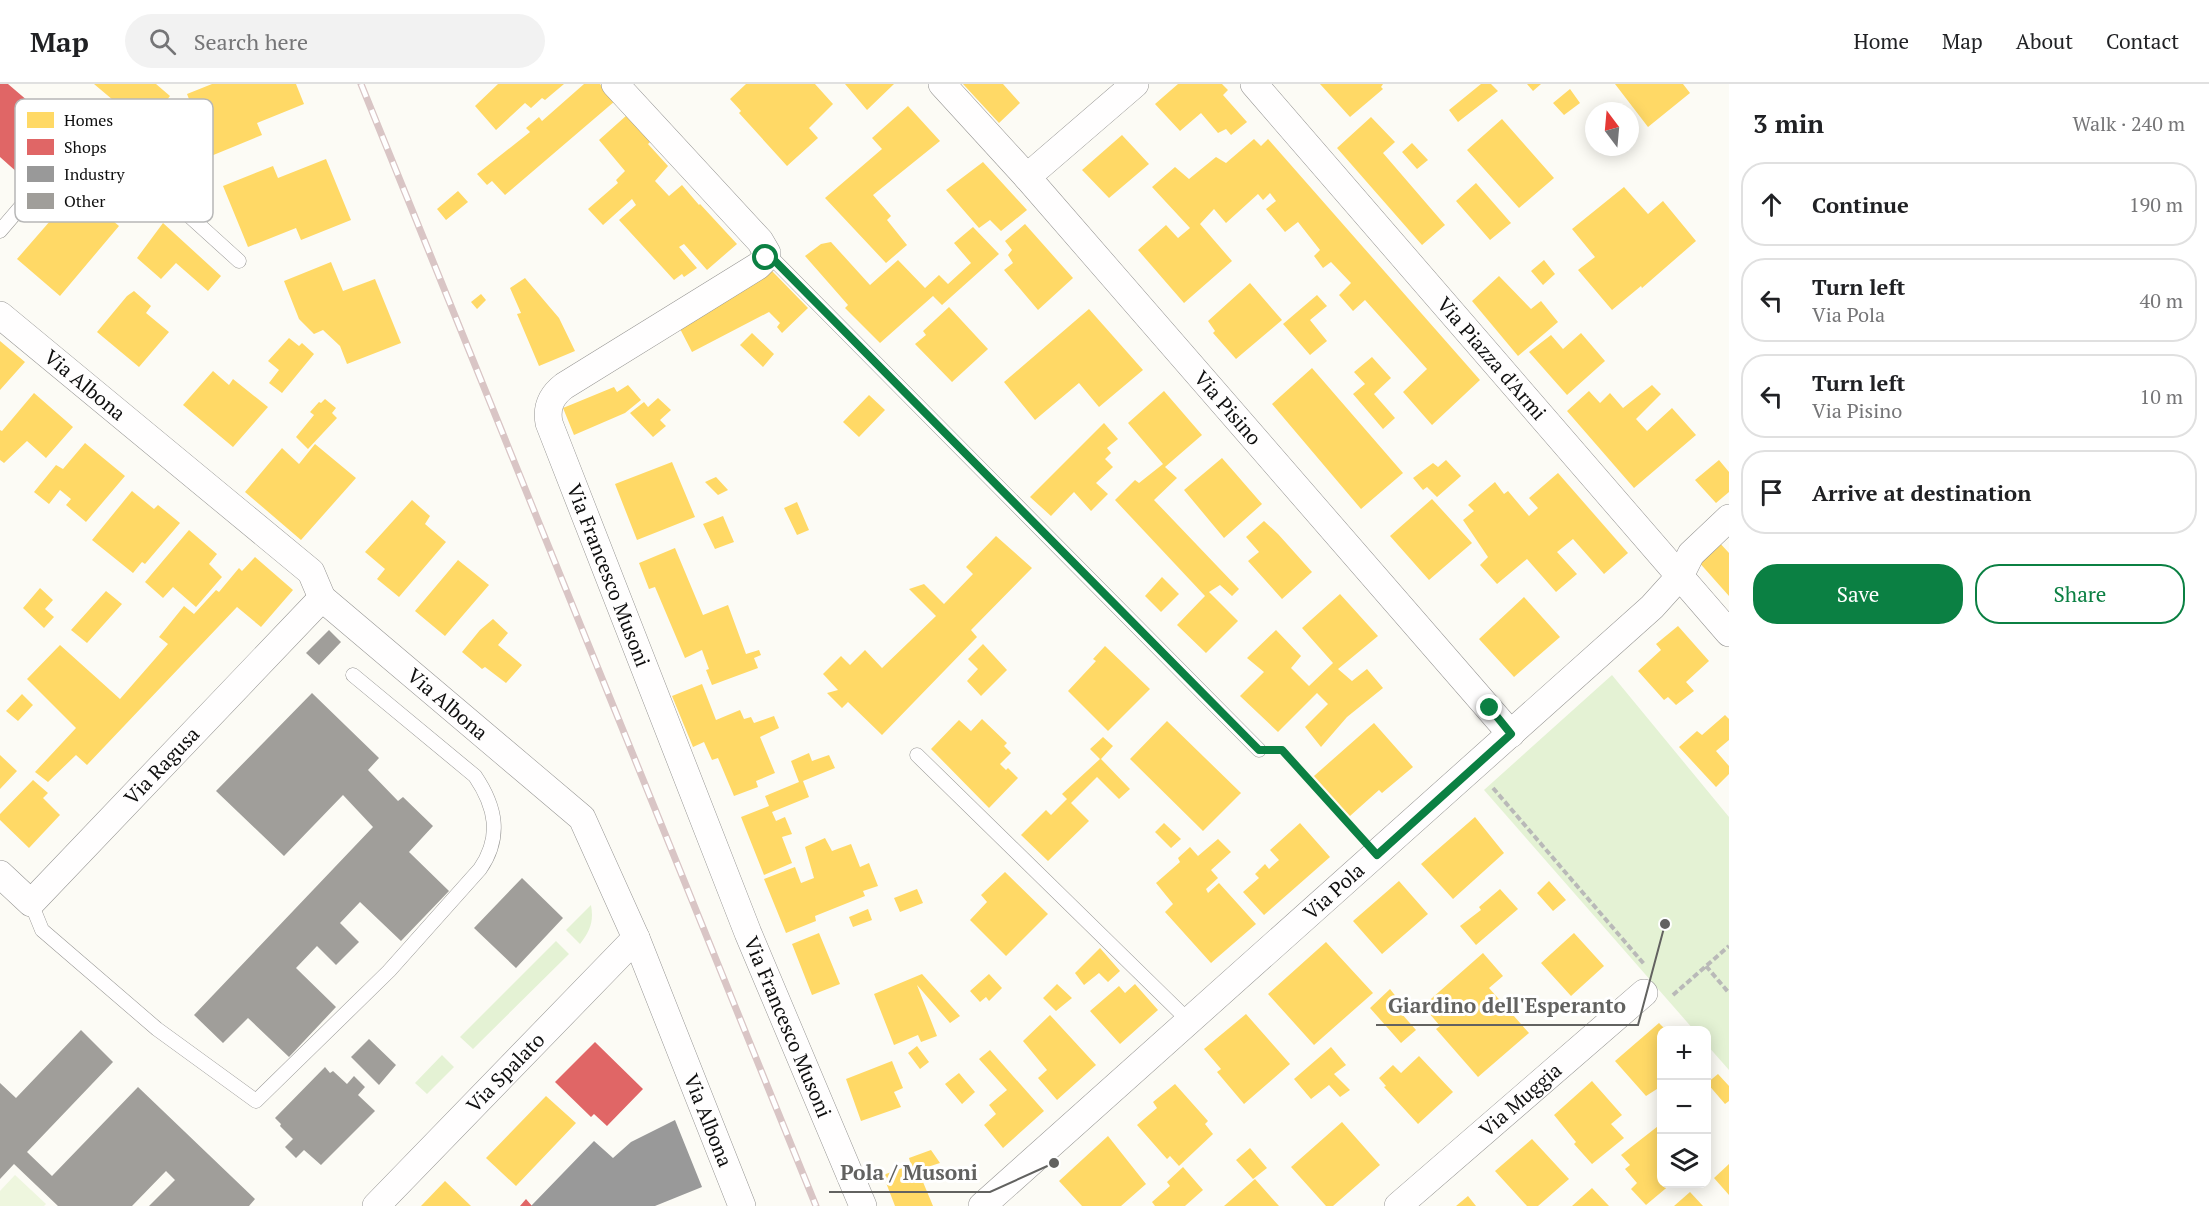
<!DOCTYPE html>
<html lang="en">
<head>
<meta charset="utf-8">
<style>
  :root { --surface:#fff; --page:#f2f2f2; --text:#202124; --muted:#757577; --line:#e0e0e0; --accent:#0b8043 }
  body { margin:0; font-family:"PT Serif",serif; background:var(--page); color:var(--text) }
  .controls { position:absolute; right:18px; bottom:18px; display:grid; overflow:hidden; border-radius:12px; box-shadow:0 3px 15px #0003 }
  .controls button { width:54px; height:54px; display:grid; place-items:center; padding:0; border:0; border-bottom:2px solid var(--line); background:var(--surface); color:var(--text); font:30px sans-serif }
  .compass { position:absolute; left:1585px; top:18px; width:54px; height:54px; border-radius:50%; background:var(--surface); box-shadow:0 3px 15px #0003; rotate:344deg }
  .stop { position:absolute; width:18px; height:18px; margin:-14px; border:4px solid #0b8043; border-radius:50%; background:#fff }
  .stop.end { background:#0b8043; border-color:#fff; box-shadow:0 2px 6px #0008 }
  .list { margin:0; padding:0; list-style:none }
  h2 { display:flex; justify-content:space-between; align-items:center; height:78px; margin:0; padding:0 24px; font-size:26px }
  h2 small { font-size:20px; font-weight:400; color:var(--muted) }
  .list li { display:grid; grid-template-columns:39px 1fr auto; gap:18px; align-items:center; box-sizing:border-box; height:84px; margin:0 12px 12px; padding:0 12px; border:2px solid var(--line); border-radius:24px }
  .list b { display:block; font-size:22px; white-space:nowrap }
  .list p { margin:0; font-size:20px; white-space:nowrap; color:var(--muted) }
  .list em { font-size:20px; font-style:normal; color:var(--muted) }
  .actions { display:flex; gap:12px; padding:18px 24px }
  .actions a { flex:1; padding:14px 0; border:2px solid var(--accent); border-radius:24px; text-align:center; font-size:21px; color:var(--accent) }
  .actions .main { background:var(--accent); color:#fff }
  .icon { flex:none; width:33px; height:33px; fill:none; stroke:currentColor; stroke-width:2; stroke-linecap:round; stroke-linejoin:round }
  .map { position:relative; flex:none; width:1729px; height:1122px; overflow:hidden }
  header { display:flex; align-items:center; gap:36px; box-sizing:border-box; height:84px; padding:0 30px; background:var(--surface); border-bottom:2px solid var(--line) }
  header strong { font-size:28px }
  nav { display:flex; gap:33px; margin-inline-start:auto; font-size:21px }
  .search { width:420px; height:54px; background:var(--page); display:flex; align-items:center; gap:15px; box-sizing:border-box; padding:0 21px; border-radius:33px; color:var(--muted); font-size:22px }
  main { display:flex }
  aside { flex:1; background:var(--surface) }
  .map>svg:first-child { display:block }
  .green { fill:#e4f2d4 }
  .pitch { fill:#eef6de }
  .homes { fill:#ffd966 }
  .shops { fill:#e06666 }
  .industry { fill:#999 }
  .building { fill:#a09e9a }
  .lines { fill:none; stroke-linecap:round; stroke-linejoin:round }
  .service-casing { stroke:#969593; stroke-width:15 }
  .minor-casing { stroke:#969593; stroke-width:28 }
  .path { stroke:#b9b9b8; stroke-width:4; stroke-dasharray:6 3; stroke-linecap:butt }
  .service { stroke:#fffefe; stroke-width:14 }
  .minor { stroke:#fffefe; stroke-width:27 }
  .rail-casing { stroke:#d9c5c5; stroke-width:7 }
  .rail { stroke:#fff; stroke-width:4.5; stroke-dasharray:14; stroke-linecap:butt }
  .route { stroke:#0b8043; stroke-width:8 }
  .labels { text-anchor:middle; stroke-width:6; stroke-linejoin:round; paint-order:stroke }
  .street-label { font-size:20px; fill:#0f0f0f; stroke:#fff }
  .key { fill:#fff; stroke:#b7b7b7; stroke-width:1.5 }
  .key-label { font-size:16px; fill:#0f0f0f }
  .leader { fill:none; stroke:#626260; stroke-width:2 }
  .callout-dot { fill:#626260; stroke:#fff; stroke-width:2 }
  .callout-label { font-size:21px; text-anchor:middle; font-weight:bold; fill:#626260; stroke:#fff; stroke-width:6; stroke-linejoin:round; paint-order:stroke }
</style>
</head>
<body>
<header>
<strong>Map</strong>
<div class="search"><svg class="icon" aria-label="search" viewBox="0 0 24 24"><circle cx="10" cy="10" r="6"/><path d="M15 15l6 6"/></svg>Search here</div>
<nav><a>Home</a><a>Map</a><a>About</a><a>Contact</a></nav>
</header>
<main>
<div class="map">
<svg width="1729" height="1122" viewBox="0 0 1729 1122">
  <rect width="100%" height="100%" fill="#fcfbf5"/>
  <path class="green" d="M1612,591L1729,733V986L1707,961L1706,946H1694L1484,706Z
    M591,821C594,838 590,847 580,860L566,846Z
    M556,857L569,870L473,965L460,953Z
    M442,971L454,983L427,1010L415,999Z"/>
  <path class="pitch" d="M15,1091L46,1120L44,1122H0V1107Z"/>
  <path class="homes" d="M94,0H156L170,12L145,43Z
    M212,0H296L304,20L257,39L262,51L211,72L187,10Z
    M498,0H564L545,16L542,14L531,24L525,19L496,46L475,22Z
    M584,0H600L615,17L505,111L492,97L487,101L477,90L530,48L526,44L539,33L542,37Z
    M746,0H815L833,20L809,44L818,54L787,82L739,29L741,27L730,15Z
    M845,0H894L867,26Z
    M963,0H1003L1020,19L999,39Z
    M1178,0H1222L1228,6L1223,11L1247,38L1231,51L1226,45L1218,49L1201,29L1180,47L1155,20Z
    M1320,0H1383L1381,3L1383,5L1350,33Z
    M1481,0H1491L1498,7L1458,38L1449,26Z
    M1527,0H1541L1533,7Z
    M1615,0H1683L1690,9L1648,43Z
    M1570,5L1580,19L1564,31L1553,19Z
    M908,22L940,57L873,111L891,132L887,136L907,161L886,179L825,114L882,65L872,54Z
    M627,31L651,57L648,60L668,82L655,97L669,112L682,101L699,121L700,120L737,160L707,186L684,160L679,163L697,184L684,193L682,190L674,196L619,136L636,121L632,115L603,141L588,125L618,99L616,96L625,87L599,56Z
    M1371,33L1395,58L1383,69L1445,141L1422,161L1337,64Z
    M1502,35L1554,94L1519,124L1467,66Z
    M1122,51L1149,80L1109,114L1082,86Z
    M1254,55L1261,62L1268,55L1480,296L1432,341L1403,308L1427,285L1365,216L1353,227L1339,211L1351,199L1331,178L1323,184L1314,172L1320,166L1298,138L1285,148L1266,125L1276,117L1270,109L1263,116L1258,110L1226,139L1214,125L1200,140L1232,177L1184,219L1138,166L1166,141L1178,154L1190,144L1152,103L1175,83L1189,95L1216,73L1226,79Z
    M1412,59L1428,76L1417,85L1402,68Z
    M326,75L351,136L301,156L296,144L248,163L223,102L273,82L278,94Z
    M983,78L1027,126L1001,147L990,136L979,144L946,106Z
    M1476,99L1511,139L1490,156L1456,117Z
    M1624,103L1648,130L1663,117L1696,157L1642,204L1641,202L1612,226L1578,186L1595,173L1572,145Z
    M77,106L119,142L60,212L17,175Z
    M458,107L468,118L446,136L437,125Z
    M163,139L221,192L208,207L176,179L161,195L137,174Z
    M1025,140L1073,194L1038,226L1004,186L1013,179L1008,171L1012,166L1005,157Z
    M973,143L999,170L942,221L933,212L880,259L845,224L848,221L805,172L821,160L831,158L870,201L898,176L925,204L939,191L948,200L971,179L954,159Z
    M1544,176L1555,190L1543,201L1531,187Z
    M331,178L343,207L375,195L401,259L347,280L340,262L323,246L314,250L299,235L284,197Z
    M772,187L808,224L782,249L777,243L780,239L769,228L692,268L677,239Z
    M1499,192L1531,225L1541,217L1558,238L1518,272L1472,217Z
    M525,194L559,234L575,267L539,282L517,230L521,229L510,204Z
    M1250,199L1282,236L1236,275L1213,249L1215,247L1208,237Z
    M134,207L151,222L146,229L169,248L139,283L97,248L127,212Z
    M481,210L486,216L477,225L471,218Z
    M1317,211L1327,222L1310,236L1327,257L1310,271L1283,240Z
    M949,223L988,265L952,298L915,260L926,251L923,247Z
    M1089,225L1143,286L1099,323L1079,299L1035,336L1004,298Z
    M752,249L774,270L763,283L740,261Z
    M1581,249L1605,277L1567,311L1529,268L1551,251L1563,265Z
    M289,254L299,262L302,259L314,270L282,309L269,299L279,286L268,277Z
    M0,257L25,278L0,306Z
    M1372,273L1391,294L1374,310L1395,334L1383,345L1353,310L1365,300L1354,288Z
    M1312,284L1403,389L1361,425L1272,320Z
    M213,287L229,301L233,295L268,323L233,363L183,321Z
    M628,301L641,316L625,329L574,351L563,324L614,303L617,308Z
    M1652,301L1661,310L1636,335L1647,347L1672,324L1696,351L1634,404L1567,327L1589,307L1600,319L1610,309L1623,324Z
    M1164,307L1202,351L1165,383L1177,394L1154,416L1239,505L1232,512L1220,501L1209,508L1238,537L1206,569L1177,541L1205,512L1115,416L1135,396L1139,399L1163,380L1128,339Z
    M34,309L73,343L46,374L27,357L4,379L0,376V346L2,347Z
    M869,311L885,326L859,353L843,338Z
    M658,314L671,326L660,336L666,342L653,353L630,329L644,318L648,323Z
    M325,315L336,324L332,329L337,334L308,365L296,353L314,331L310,328L319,318L321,319Z
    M1104,339L1118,355L1107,364L1111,369L1105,375L1113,383L1096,399L1108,410L1091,427L1074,408L1051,432L1030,413Z
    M85,359L125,392L86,438L66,421L71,415L60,406L49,420L34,408L56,381L63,385Z
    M315,360L356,394L301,456L245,408L282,364L299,380Z
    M1222,374L1262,420L1224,454L1184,406Z
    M1446,376L1461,392L1437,413L1427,403L1423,406L1413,394L1433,379L1438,383Z
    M1719,376L1729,388V408L1716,419L1695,396Z
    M672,378L695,433L637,456L615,400Z
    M1558,389L1628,469L1604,490L1573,455L1557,468L1577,490L1556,508L1527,475L1497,500L1480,481L1488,473L1463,436L1474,427L1468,421L1495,398L1504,410L1508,407L1529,432L1538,424L1529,414Z
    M716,393L728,406L718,411L705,398Z
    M132,407L154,425L158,421L180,439L145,480L142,478L133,489L92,456Z
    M1432,415L1472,459L1429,496L1390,452Z
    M412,416L430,432L425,440L446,458L399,513L377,495L385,485L365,468Z
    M797,418L809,446L797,451L784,424Z
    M723,432L734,458L715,465L703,440Z
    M1264,437L1278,450L1312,488L1282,515L1248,477L1259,468L1246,453Z
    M189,446L217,470L209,480L222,493L196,523L173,503L163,514L145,498Z
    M996,452L1032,484L971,546L977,553L882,651L848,618L842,624L827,609L838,606L823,590L841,572L850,581L865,566L882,584L936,532L909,505L924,500L944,520L973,490L966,483Z
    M1718,457L1729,469V512L1697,476Z
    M675,464L703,531L728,521L746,570L759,566L761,571L754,574L758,584L712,601L706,586L709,585L702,566L685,574L655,503L649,505L639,479Z
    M255,473L293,506L261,543L237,523L87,681L76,671L48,698L35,688L76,644L27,595L60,561L120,615L168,560L159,553L184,522L194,530L216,506L219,508L239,484L242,487Z
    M458,476L489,501L445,552L415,527Z
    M1162,493L1179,510L1161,528L1145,512Z
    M40,504L53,516L45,525L54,533L44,544L23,524Z
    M106,507L122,520L87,559L71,546Z
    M1340,510L1378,552L1338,585L1352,597L1367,585L1383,604L1347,633L1321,663L1305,643L1328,620L1317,609L1278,648L1240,612L1264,588L1247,574L1276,546L1301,572L1291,584L1309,602L1333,579L1302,544Z
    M1524,513L1560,553L1514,593L1479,555Z
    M493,535L508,549L498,561L522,581L506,599L485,583L482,585L462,568L480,546Z
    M1678,542L1709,577L1686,598L1694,607L1676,621L1668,613L1664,616L1638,587L1661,566L1656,560Z
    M983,560L1007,586L981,612L967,597L978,585L968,575Z
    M1105,562L1150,605L1108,647L1068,607L1096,577L1093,575Z
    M702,600L716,636L740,626L744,635L751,633L754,639L774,632L779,644L760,653L775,689L756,697L758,703L734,712L718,674L712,676L704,658L693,663L672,612Z
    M22,610L33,621L18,637L6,627Z
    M1725,631L1729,635V656L1716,667L1729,682V690L1716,703L1679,663L1697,647L1702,651Z
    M982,635L1007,659L1004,662L1011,669L1000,680L1006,686L1008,684L1018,694L989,724L931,665L959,636L971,647Z
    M1167,637L1241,709L1203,747L1130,675Z
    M1374,639L1413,683L1382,709L1379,706L1350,732L1314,692Z
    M1103,653L1113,662L1101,675L1130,705L1119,715L1097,693L1071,719L1089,737L1048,777L1021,751L1046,726L1051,731L1067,715L1062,710L1100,675L1090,665Z
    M809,669L812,677L829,671L835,684L803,697L809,713L772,728L776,737L785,733L792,750L782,753L792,779L764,791L741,733L769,722L765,712L799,698L791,677Z
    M0,671L17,687L0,705Z
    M33,696L48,709L43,714L60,731L29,764L0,736V730Z
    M1475,733L1504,769L1453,815L1421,780Z
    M1164,739L1181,755L1171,764L1155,748Z
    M1300,739L1330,773L1264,831L1243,808L1259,794L1255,790L1265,780L1269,785L1279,776L1270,766Z
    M825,754L832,767L851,760L860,783L869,779L878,802L863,807L865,812L815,832L816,837L786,849L764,795L795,783L801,799L814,794L805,763Z
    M1218,755L1231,768L1211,786L1218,794L1206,805L1208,809L1219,799L1256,840L1211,879L1165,828L1173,820L1156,799L1180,778L1178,774L1190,763L1198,772Z
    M1005,788L1048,830L1006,872L970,836L987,818L981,811Z
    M1399,797L1428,830L1382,870L1353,837Z
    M1549,797L1566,816L1553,827L1537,809Z
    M917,805L923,819L900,828L894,814Z
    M1500,805L1518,825L1476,861L1460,842L1481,826L1479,823Z
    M868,825L872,836L853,843L849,833Z
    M819,849L840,900L812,911L792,860Z
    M1574,849L1604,882L1571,912L1541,879Z
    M1326,858L1373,909L1314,961L1268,910Z
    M1100,864L1120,887L1108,898L1099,889L1084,901L1075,889Z
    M1483,869L1503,892L1489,904L1529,949L1478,993L1436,945L1440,942L1423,922Z
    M922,890L960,932L950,939L917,901L937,952L921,958L918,951L894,961L874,910Z
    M989,890L1002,904L989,917L986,913L980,918L970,907Z
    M1057,900L1072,914L1056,927L1043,914Z
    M1135,900L1158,926L1120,960L1090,927L1119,902L1125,909Z
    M1390,905L1405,924L1401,929L1416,946L1401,959L1370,924Z
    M1246,930L1290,980L1244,1020L1217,988L1221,985L1204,965Z
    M1050,931L1096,981L1057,1016L1038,994L1047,986L1023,957Z
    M1659,939L1666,946H1662V1009L1657,1005L1646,1012L1615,977Z
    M917,962L929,978L920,985L908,969Z
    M1331,963L1346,981L1334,990L1350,1006L1340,1013L1329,1001L1311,1015L1294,995Z
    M990,966L1044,1027L1003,1064L984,1041L996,1030L989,1021L1007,1006L979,975Z
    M1419,972L1453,1008L1418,1040L1384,1003L1386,1002L1379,994L1393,981L1401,989Z
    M892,977L903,1004L894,1008L901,1023L861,1037L846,995Z
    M959,989L975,1008L962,1020L945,1000Z
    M1718,990L1729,1002V1017L1725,1020L1707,999Z
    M1592,997L1622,1031L1611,1040L1624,1054L1592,1080L1574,1060L1576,1058L1554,1031Z
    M1175,1000L1208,1037L1205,1040L1213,1050L1179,1082L1170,1072L1167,1075L1137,1041L1157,1024L1153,1018Z
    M546,1012L576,1039L516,1102L486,1074Z
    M1342,1038L1380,1081L1333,1122H1326L1291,1083Z
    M1662,1039V1100H1671L1646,1121L1631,1105L1637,1099L1625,1085L1630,1081L1621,1071Z
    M1108,1052L1146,1100L1121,1122H1082L1059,1097Z
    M1532,1055L1569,1095L1538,1122H1527L1495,1087Z
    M1250,1064L1267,1084L1253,1095L1236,1076Z
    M931,1066L940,1079L918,1086L933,1122H895L883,1091L911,1081L909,1074Z
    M1729,1080V1111L1714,1094Z
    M1183,1083L1203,1106L1185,1122H1155L1152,1118L1170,1102L1167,1098Z
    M1255,1095L1279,1122H1224Z
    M445,1097L471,1122H421Z
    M1592,1104L1609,1122H1572Z
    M1690,1108L1703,1122H1674Z
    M1468,1112L1476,1122H1456Z"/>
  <path class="shops" d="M0,0H8L69,52L28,98L0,73Z
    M595,958L643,1005L607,1042L594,1030L591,1033L555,998Z
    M526,1115L532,1122H520Z"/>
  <path class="industry" d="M675,1036L702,1103L655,1122H531L594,1057L613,1074L631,1058Z"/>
  <path class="building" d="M329,546L341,558L319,581L306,569Z
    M312,609L379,674L368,686L398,717L403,713L433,742L409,768L449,807L401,857L360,818L340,839L359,858L336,881L317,862L296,884L336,923L289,973L248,934L223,959L194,931L373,743L343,711L284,772L216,707Z
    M522,794L563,834L516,884L474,844Z
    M81,946L113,978L27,1068L52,1092L138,1003L255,1115L249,1122H149L175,1096L166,1087L132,1122H58L14,1080L0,1095V999L16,1014Z
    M369,955L396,981L379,1001L351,973Z
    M325,983L330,989L333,987L347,1000L354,992L365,1003L358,1011L375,1027L321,1081L304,1066L296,1074L285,1063L293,1055L280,1042L281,1040L275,1034Z"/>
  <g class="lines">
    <defs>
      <path id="service" d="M0,147L90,42L239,177
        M767,169L1259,666
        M917,671L1190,938
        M31,819L42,846L157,945L256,1017L389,887L480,785C502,753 496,723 475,692L353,591"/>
      <g id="minor">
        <path id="s1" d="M615,0L760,157L767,169L766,174L758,182L564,302C551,312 546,323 549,339L748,849L863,1122"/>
        <path id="s2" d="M942,0L1027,93L1511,650"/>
        <path id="s3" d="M1254,0L1729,549"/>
        <path d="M1027,93L1135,0"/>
        <path id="s4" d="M0,231L311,488L322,514L582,734L636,854L742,1122"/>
        <path id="s5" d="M0,790L31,819L322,514"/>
        <path id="s6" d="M376,1122L636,854"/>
        <path id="s7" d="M982,1122L1652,523L1680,492L1691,470L1729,434"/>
        <path id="s8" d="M1398,1122L1644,909"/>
      </g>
    </defs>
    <use href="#service" class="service-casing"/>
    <use href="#minor" class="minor-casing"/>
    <path class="path" d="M1280,666L1358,750
      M1493,704L1644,880
      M1706,882L1729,909
      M1673,911L1729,862"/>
    <use href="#service" class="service"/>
    <use href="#minor" class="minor"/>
    <defs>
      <path id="rail" d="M361,0L816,1122"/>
    </defs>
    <use href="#rail" class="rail-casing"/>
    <use href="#rail" class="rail"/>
  </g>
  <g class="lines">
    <path class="route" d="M766,174L767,169L1259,666H1282L1377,771L1511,650L1490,624"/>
  </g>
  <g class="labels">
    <g class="street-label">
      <text dy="7" stroke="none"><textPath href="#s3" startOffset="363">Via Piazza d'Armi</textPath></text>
      <text dy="7" stroke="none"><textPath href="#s4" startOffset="110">Via Albona</textPath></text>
      <text dy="7" stroke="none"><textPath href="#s2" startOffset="432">Via Pisino</textPath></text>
      <text dy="7" stroke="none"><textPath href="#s1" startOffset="678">Via Francesco Musoni</textPath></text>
      <text dy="7" stroke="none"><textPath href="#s4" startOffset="596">Via Albona</textPath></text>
      <text dy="7" stroke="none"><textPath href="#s5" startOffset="232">Via Ragusa</textPath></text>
      <text dy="7" stroke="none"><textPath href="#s7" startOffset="472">Via Pola</textPath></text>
      <text dy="7" stroke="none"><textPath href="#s1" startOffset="1164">Via Francesco Musoni</textPath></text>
      <text dy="7" stroke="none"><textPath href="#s6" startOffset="186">Via Spalato</textPath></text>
      <text dy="7" stroke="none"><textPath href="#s8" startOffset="162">Via Muggia</textPath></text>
      <text dy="7" stroke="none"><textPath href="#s4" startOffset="1100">Via Albona</textPath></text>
    </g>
  </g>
  <rect x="15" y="15" width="198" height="123" rx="9" class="key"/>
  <rect x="27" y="28" width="27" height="16" fill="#ffd966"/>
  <rect x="27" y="55" width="27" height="16" fill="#e06666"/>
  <rect x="27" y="82" width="27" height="16" fill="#999"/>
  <rect x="27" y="109" width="27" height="16" fill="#a09e9a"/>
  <g class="key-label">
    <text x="64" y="42">Homes</text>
    <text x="64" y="69">Shops</text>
    <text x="64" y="96">Industry</text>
    <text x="64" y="123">Other</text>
  </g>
  <path class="leader" d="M1665 840L1638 941H1376M1054 1079L990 1108H829"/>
  <g class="callout-dot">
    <circle cx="1665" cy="840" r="6"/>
    <circle cx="1054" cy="1079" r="6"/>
  </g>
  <g class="callout-label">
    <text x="1507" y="929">Giardino dell'Esperanto</text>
    <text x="909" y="1096">Pola / Musoni</text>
  </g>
</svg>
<div class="controls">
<button>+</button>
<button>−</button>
<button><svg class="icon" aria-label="layers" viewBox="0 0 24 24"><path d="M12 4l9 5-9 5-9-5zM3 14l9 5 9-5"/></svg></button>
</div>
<svg class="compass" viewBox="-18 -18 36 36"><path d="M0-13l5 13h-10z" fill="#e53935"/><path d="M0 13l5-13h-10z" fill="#757577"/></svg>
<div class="stop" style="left:766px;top:174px"></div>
<div class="stop end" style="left:1490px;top:624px"></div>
</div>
<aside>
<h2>3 min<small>Walk · 240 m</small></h2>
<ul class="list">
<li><svg class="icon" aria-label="ahead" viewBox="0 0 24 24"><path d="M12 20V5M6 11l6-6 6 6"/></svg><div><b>Continue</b></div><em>190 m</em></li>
<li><svg class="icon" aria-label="left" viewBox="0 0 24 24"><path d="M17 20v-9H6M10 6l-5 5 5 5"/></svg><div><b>Turn left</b><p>Via Pola</p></div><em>40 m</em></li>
<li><svg class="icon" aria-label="left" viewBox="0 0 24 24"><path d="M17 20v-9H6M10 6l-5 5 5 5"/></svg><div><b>Turn left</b><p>Via Pisino</p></div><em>10 m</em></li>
<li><svg class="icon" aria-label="arrive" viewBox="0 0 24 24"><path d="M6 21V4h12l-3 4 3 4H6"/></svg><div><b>Arrive at destination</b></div></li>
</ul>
<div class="actions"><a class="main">Save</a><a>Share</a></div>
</aside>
</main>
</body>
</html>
